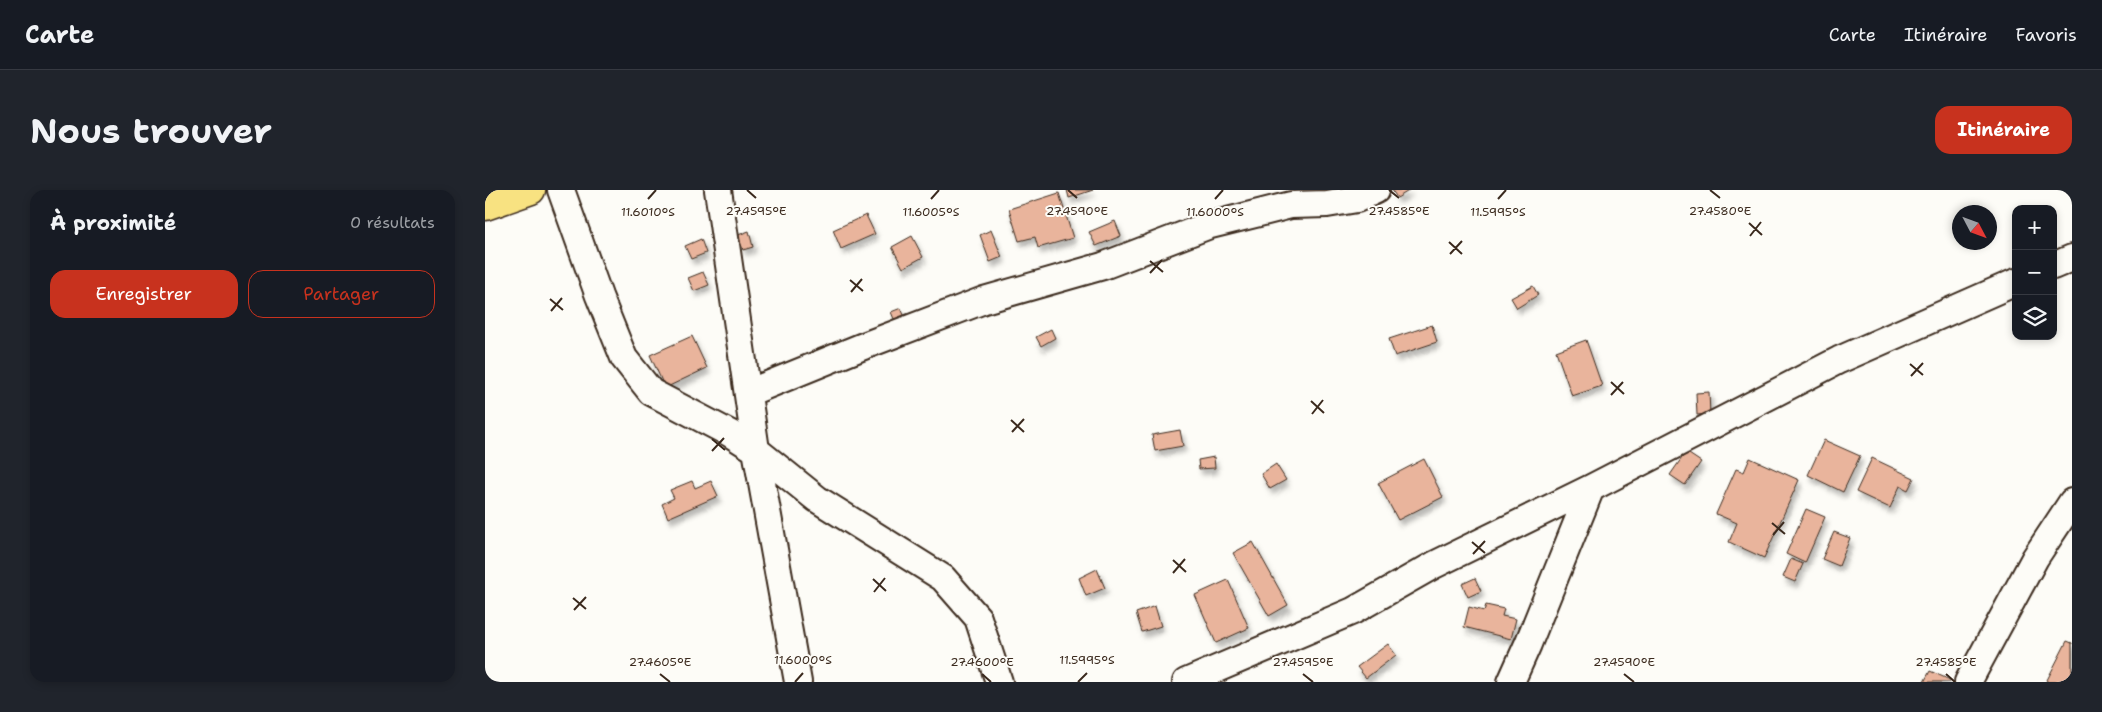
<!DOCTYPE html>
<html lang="fr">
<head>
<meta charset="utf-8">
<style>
  :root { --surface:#171b24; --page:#20242c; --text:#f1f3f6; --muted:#9ea1a6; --line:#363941; --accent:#c8321e }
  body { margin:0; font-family:"Shantell Sans",sans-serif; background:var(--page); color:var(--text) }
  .controls { position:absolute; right:15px; top:15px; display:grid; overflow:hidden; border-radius:10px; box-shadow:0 2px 8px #0003 }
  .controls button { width:45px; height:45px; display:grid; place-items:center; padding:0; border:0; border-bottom:1px solid var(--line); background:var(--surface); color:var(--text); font:25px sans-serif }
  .compass { position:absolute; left:1467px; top:15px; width:45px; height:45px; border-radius:50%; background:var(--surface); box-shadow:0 2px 8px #0003; rotate:131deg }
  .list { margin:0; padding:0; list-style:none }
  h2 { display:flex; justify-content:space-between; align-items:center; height:65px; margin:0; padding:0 20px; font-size:21px }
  h2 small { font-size:16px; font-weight:400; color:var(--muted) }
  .actions { display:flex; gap:10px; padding:15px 20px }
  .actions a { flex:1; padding:11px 0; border:1px solid var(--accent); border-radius:15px; text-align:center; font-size:18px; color:var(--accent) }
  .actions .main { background:var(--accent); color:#fff }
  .icon { flex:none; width:28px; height:28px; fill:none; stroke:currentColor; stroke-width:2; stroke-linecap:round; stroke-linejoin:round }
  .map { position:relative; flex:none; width:1587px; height:492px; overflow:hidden; border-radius:15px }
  header { display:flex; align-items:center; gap:30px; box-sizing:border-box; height:70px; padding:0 25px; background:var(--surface); border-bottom:1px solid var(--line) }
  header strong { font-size:24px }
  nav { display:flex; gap:28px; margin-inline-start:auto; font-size:18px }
  .intro { display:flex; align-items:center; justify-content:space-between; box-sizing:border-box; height:120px; padding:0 30px }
  h1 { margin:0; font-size:35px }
  .button { padding:12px 22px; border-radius:15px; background:var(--accent); color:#fff; font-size:18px; font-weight:700 }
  main { display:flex; gap:30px; padding:0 30px }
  aside { flex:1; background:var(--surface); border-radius:15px; box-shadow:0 2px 8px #0003 }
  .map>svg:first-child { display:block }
  .building { fill:#e9b49c; stroke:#3b2a1e; filter:url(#shadow) }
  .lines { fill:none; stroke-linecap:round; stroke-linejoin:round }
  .minor-casing { stroke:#3b2a1e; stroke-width:30 }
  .major-casing { stroke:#3b2a1e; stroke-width:31 }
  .minor { stroke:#fdfcf7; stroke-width:26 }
  .major { stroke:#f8e281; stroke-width:28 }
  .ticks { fill:none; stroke:#3b2a1e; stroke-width:2 }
  .ticks-label { font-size:12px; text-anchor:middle; fill:#3b2a1e; stroke:#fdfcf7; stroke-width:4; stroke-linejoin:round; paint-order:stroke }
</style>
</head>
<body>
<header>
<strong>Carte</strong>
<nav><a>Carte</a><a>Itinéraire</a><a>Favoris</a></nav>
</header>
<div class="intro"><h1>Nous trouver</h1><a class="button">Itinéraire</a></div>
<main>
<aside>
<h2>À proximité<small>0 résultats</small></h2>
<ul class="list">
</ul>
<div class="actions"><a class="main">Enregistrer</a><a>Partager</a></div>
</aside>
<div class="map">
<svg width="1587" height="492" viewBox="0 0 1587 492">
  <defs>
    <filter id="shadow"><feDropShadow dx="3" dy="5.5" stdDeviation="2.5" flood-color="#0004"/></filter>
  </defs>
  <rect width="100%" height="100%" fill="#fdfcf7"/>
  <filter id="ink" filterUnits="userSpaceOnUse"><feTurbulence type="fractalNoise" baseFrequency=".02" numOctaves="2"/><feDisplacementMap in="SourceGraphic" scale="10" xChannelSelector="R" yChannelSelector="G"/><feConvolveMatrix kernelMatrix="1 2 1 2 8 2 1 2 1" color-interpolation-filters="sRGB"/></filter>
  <g filter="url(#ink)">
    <path class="building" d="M582,0H608L584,8Z
      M907,0H925L912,8Z
      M574,3L588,48L553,58L550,47L534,51L524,19Z
      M381,25L390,44L356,59L348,40Z
      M630,31L636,46L611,56L604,42Z
      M506,40L517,67L505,72L495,45Z
      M264,41L268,57L258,60L253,45Z
      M427,46L438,67L418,78L407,57Z
      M216,49L221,63L206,69L200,56Z
      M218,82L224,95L209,101L203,88Z
      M1048,96L1053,105L1032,118L1026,108Z
      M416,118L422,132L412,136L406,122Z
      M947,135L952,152L910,166L904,149Z
      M566,139L570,148L556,156L551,147Z
      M207,146L222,178L180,198L165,165Z
      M1101,150L1117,196L1087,206L1071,161Z
      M1224,202L1225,224L1212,225L1211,203Z
      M695,240L698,256L670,261L667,245Z
      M1339,250L1375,266L1358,302L1323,285Z
      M1201,262L1216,272L1200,295L1185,285Z
      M729,267L730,278L714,279L713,270Z
      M1265,268L1314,290L1279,368L1244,352L1252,333L1231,324L1251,279L1259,282Z
      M1387,268L1429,288L1423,300L1415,296L1405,318L1371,302Z
      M939,269L958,307L913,330L893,293Z
      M791,274L801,290L785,299L776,284Z
      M207,291L210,298L226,291L233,306L183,328L177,314L189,308L185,300Z
      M1321,319L1340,327L1320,373L1301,364Z
      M1349,342L1365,348L1354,376L1337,369Z
      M768,352L803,415L784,426L748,363Z
      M1306,369L1318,374L1310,392L1298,387Z
      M612,379L620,398L601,406L594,388Z
      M990,388L996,401L983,407L977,394Z
      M743,390L764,438L731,453L710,405Z
      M1001,415L1019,419L1017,426L1031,429L1026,449L979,437L984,417L999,421Z
      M670,416L676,436L657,442L651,423Z
      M1582,451L1587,453V492H1561Z
      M903,454L911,465L881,488L872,477Z
      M1445,481L1465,490V492H1439Z"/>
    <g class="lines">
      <defs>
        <path id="minor" d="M76,0L114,106L139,168L166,202L246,244L271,260L313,492
          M233,0L271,260L332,309L458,388L493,428L514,492
          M1568,76L1587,68
          M263,203L376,157L499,110L618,76L722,36L806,15L842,14L872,9L891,0
          M701,492L868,421L949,375L1106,298L1354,170L1531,92
          M1026,492L1043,454L1106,298
          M1483,492L1550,368L1587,312"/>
        <path id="major" d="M0,16L46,0"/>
      </defs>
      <use href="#minor" class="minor-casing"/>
      <use href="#major" class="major-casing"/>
      <use href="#minor" class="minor"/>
      <use href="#major" class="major"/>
    </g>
  </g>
  <path class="ticks" d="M262,0L271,8M583,0L592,8M904,0L914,8M1225,0L1235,8M163,9L171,0M446,9L454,0M730,9L738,0M1013,9L1021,0M1264,33L1277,45M1265,46L1276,32M964,52L977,64M965,64L977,51M665,71L678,82M665,83L677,70M365,90L378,101M366,102L377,89M65,109L78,120M66,121L77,108M1425,174L1438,185M1426,186L1438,173M1126,192L1139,204M1126,205L1138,192M826,211L839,223M827,224L838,210M526,230L539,242M527,242L539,229M227,249L240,260M227,261L239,248M1287,333L1300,344M1288,345L1299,332M987,352L1000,363M988,364L1000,351M688,370L701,382M688,383L700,369M388,389L401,401M389,402L400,388M88,408L101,419M89,420L101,407M175,484L185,492M497,484L506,492M818,484L828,492M1139,484L1149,492M1461,484L1470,492M310,492L318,483M593,492L602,483"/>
  <g class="ticks-label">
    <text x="914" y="25">27.4585°E</text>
    <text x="271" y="25">27.4595°E</text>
    <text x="592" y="25">27.4590°E</text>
    <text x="1235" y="25">27.4580°E</text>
    <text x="163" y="26">11.6010°S</text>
    <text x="446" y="26">11.6005°S</text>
    <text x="730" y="26">11.6000°S</text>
    <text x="1013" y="26">11.5995°S</text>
    <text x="318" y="474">11.6000°S</text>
    <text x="602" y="474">11.5995°S</text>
    <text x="175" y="476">27.4605°E</text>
    <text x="497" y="476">27.4600°E</text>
    <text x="818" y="476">27.4595°E</text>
    <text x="1139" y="476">27.4590°E</text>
    <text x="1461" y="476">27.4585°E</text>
  </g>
</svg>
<div class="controls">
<button>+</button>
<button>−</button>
<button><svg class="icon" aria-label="layers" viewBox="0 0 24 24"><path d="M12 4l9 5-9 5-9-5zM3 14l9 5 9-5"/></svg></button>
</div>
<svg class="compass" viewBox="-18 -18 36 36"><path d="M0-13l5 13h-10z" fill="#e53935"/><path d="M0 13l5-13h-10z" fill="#9ea1a6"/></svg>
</div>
</main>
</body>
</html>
